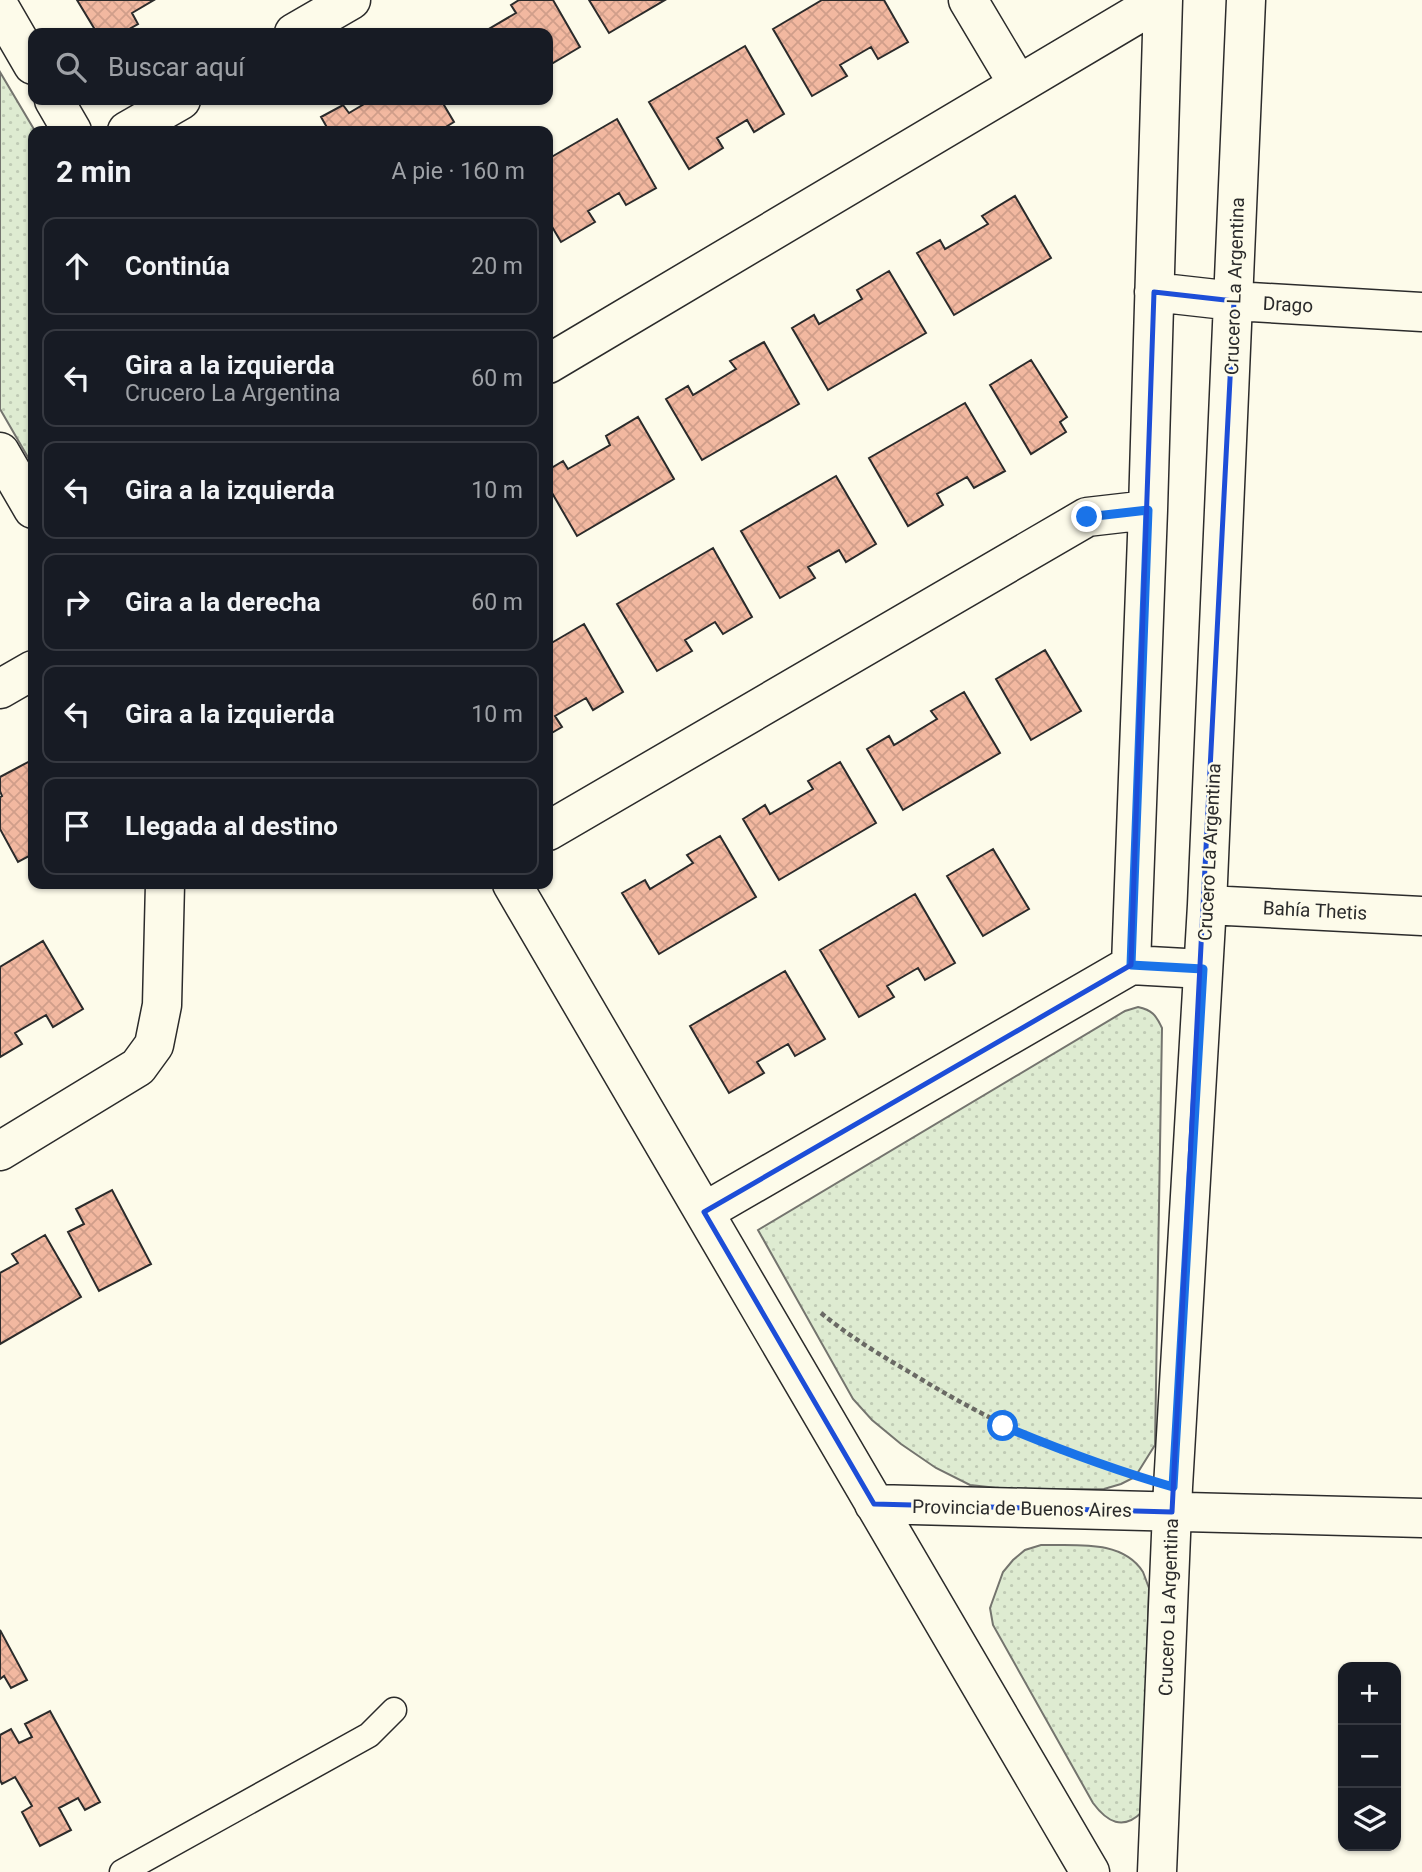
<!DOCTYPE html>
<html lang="es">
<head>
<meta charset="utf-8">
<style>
  :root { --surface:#171b24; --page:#242831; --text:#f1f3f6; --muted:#9ea1a6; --line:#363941 }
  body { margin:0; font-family:Roboto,sans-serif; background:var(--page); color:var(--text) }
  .controls { position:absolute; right:21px; bottom:21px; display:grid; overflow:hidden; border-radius:14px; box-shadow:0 2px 5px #0004 }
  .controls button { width:63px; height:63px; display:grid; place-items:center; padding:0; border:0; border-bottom:2px solid var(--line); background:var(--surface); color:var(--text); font:35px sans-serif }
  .stop { position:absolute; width:21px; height:21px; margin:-16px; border:5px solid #1a73e8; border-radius:50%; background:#fff }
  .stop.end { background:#1a73e8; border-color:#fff; box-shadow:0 2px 7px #0008 }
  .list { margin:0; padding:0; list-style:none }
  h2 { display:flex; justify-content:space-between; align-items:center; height:91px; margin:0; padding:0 28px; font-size:30px }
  h2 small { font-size:23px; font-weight:400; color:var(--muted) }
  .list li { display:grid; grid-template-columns:46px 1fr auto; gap:21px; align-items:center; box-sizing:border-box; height:98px; margin:0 14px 14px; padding:0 14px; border:2px solid var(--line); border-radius:14px }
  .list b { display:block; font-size:26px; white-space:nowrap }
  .list p { margin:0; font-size:23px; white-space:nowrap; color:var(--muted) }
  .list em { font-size:23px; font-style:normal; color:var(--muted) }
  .icon { flex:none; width:38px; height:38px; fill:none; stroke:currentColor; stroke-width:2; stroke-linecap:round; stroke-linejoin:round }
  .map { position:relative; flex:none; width:1422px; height:1872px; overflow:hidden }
  .search { position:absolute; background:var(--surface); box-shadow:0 2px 5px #0004; left:28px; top:28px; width:525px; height:77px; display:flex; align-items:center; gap:18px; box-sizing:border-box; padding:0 24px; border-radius:14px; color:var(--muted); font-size:26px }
  .panel { position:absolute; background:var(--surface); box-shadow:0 2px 5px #0004; left:28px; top:126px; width:525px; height:763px; border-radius:14px }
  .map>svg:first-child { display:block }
  .grass { fill:url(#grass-dots); stroke:#74746e; stroke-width:2 }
  .building { fill:url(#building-cross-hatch); stroke:#2b2b2b; stroke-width:2 }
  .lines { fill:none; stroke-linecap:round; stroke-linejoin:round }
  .lane-casing { stroke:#2b2b2b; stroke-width:27 }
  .street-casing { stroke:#2b2b2b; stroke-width:41 }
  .path { stroke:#6a6964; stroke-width:4.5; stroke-dasharray:5 3.5; stroke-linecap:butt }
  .lane { stroke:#fdfbea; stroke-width:24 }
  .street { stroke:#fdfbea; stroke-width:38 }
  .route { stroke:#1a73e8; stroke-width:9 }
  .marked { fill:none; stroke:#1d4ed8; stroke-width:5; stroke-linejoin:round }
  .labels { text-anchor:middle; stroke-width:5; stroke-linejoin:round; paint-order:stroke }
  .street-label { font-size:19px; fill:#2b2b2b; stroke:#fdfbea }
</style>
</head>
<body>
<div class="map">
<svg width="1422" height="1872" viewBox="0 0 1422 1872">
  <defs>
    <pattern id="grass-dots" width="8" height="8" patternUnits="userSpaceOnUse" patternTransform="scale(1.75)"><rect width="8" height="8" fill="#deebd1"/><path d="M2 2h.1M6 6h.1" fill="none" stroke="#bfcab4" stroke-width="1.8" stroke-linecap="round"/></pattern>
    <pattern id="building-cross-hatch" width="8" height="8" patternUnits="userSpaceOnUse" patternTransform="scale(1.75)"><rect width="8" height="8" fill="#f2b8a0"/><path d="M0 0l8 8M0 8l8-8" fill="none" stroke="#d09e8a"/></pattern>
  </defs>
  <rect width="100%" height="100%" fill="#fdfbea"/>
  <path class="grass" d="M0,72L35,131H33V466L0,409Z
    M1138,1007C1152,1010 1156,1015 1162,1028L1155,1445L1135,1477L1121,1484L1104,1489L1016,1490L970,1485L936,1468L901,1444L872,1420L853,1399L758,1230L1125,1011Z
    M1041,1545C1075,1546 1122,1539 1143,1572C1145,1577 1147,1583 1149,1588L1142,1812C1123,1831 1107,1822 1093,1803L993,1625L990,1608L1003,1572L1013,1560L1025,1550Z"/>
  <path class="building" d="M77,0H154L132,13L138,24L122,33H97Z
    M519,0H553L580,47L548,66V33H482L516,13L511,5Z
    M589,0H665L609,33Z
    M822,0H884L908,42L878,59L871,47L840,65L847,76L812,96L773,29Z
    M745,46L784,114L754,132L747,120L717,138L723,148L689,169L649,102Z
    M371,100H441L454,122L439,131H329L321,117L343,105L349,113Z
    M617,119L656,188L626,205L619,193L588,211L595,222L561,242L548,220V159Z
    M1015,196L1051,258L954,315L917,253L940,240L945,249L988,224L982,216Z
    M889,271L926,333L828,390L792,328L814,315L819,324L862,299L857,290Z
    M764,342L799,404L702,460L666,399L688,386L693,395L736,369L730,361Z
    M1031,360L1067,417L1060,422L1066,432L1031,454L990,385Z
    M965,403L1005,471L974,488L967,477L937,494L943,505L908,526L869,458Z
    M638,417L674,479L577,536L548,486V470L563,461L568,469L610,445L606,436Z
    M836,476L876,544L846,562L839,550L808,567L815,578L780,598L741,531Z
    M713,548L752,617L723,634L715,622L685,640L692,651L657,671L617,604Z
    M584,624L623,692L593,710L586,698L555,716L562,727L548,735V645Z
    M1045,650L1081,711L1031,740L996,679Z
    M964,692L1000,753L903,810L867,749L889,736L894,745L937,719L931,711Z
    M30,761L33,767V854L18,862L0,829V797L2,796L0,791V777Z
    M840,762L876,823L779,880L743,819L765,805L770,814L813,789L808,781Z
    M720,836L756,897L659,954L622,893L645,880L650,889L693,863L687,855Z
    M993,849L1029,909L983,936L947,876Z
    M915,894L955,963L925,980L918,968L887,986L894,997L859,1017L820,950Z
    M43,941L83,1009L53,1027L46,1015L15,1033L22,1044L0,1057V967Z
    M785,971L825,1039L795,1056L788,1044L757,1062L764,1073L729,1093L690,1026Z
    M112,1190L151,1264L99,1291L68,1232L84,1224L76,1209Z
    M45,1235L81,1297L0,1344V1273L18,1263L12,1254Z
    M0,1630L27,1680L11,1688L4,1676L0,1679Z
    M50,1711L100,1802L85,1810L78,1798L59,1808L71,1830L40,1846L22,1812L32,1806L15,1777L2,1784L0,1780V1735L11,1729L19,1743L32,1737L25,1724Z"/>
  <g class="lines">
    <defs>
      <path id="lane" d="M122,1872L369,1735L394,1710"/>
      <path id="street" d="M968,0L1018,84
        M0,8L33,65
        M294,33L351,0
        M54,100L72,131
        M127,131L181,100
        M1154,292L1234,301L1422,312
        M548,364L1161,0
        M0,452L33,509
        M0,689L33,670
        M548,831L1087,517L1148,510
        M512,884L1090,1872
        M1207,905L1422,916
        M1131,965L1148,510L1163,0
        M0,1151L138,1067L154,1045L162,1005L165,884
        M704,1212L1131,965L1203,969
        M874,1504L1422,1518
        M1157,1872L1173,1487L1207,905L1246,0"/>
    </defs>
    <use href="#lane" class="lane-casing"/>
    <use href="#street" class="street-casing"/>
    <path class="path" d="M821,1313C849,1336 880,1355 911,1373C968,1408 1022,1436 1085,1459"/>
    <use href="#lane" class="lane"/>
    <use href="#street" class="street"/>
  </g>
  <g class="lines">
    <path class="route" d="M1003,1426C1060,1450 1114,1470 1173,1487L1203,969L1131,965L1148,510L1087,517"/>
  </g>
  <path class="marked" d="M1154,292L1234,301L1172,1512L874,1504L704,1212L1131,965Z"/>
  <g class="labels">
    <g class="street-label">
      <text transform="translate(1234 286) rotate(-88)" y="7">Crucero La Argentina</text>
      <text transform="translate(1288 304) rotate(3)" y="7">Drago</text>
      <text transform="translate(1209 852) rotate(-87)" y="7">Crucero La Argentina</text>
      <text transform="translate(1315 910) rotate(3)" y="7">Bahía Thetis</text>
      <text transform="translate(1022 1508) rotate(1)" y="7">Provincia de Buenos Aires</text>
      <text transform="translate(1168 1607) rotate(-88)" y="7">Crucero La Argentina</text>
    </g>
  </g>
</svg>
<div class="controls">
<button>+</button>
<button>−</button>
<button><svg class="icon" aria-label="layers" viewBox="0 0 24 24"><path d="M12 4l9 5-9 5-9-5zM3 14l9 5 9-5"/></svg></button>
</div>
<div class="stop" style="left:1003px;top:1426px"></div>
<div class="stop end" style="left:1087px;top:517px"></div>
<div class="search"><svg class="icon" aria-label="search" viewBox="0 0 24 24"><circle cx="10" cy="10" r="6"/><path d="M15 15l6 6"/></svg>Buscar aquí</div>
<section class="panel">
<h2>2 min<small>A pie · 160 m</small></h2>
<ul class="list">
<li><svg class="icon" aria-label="ahead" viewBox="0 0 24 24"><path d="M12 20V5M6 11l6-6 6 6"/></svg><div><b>Continúa</b></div><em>20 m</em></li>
<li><svg class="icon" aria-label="left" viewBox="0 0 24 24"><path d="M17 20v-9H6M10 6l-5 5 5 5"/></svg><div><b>Gira a la izquierda</b><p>Crucero La Argentina</p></div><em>60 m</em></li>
<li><svg class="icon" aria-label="left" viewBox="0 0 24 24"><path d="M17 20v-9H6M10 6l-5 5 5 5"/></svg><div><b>Gira a la izquierda</b></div><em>10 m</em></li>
<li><svg class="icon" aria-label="right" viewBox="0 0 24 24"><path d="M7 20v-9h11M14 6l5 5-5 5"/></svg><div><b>Gira a la derecha</b></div><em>60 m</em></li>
<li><svg class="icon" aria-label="left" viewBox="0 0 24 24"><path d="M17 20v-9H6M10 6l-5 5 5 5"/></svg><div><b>Gira a la izquierda</b></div><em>10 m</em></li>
<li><svg class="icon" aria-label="arrive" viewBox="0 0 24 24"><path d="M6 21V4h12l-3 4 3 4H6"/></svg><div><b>Llegada al destino</b></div></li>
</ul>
</section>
</div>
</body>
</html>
